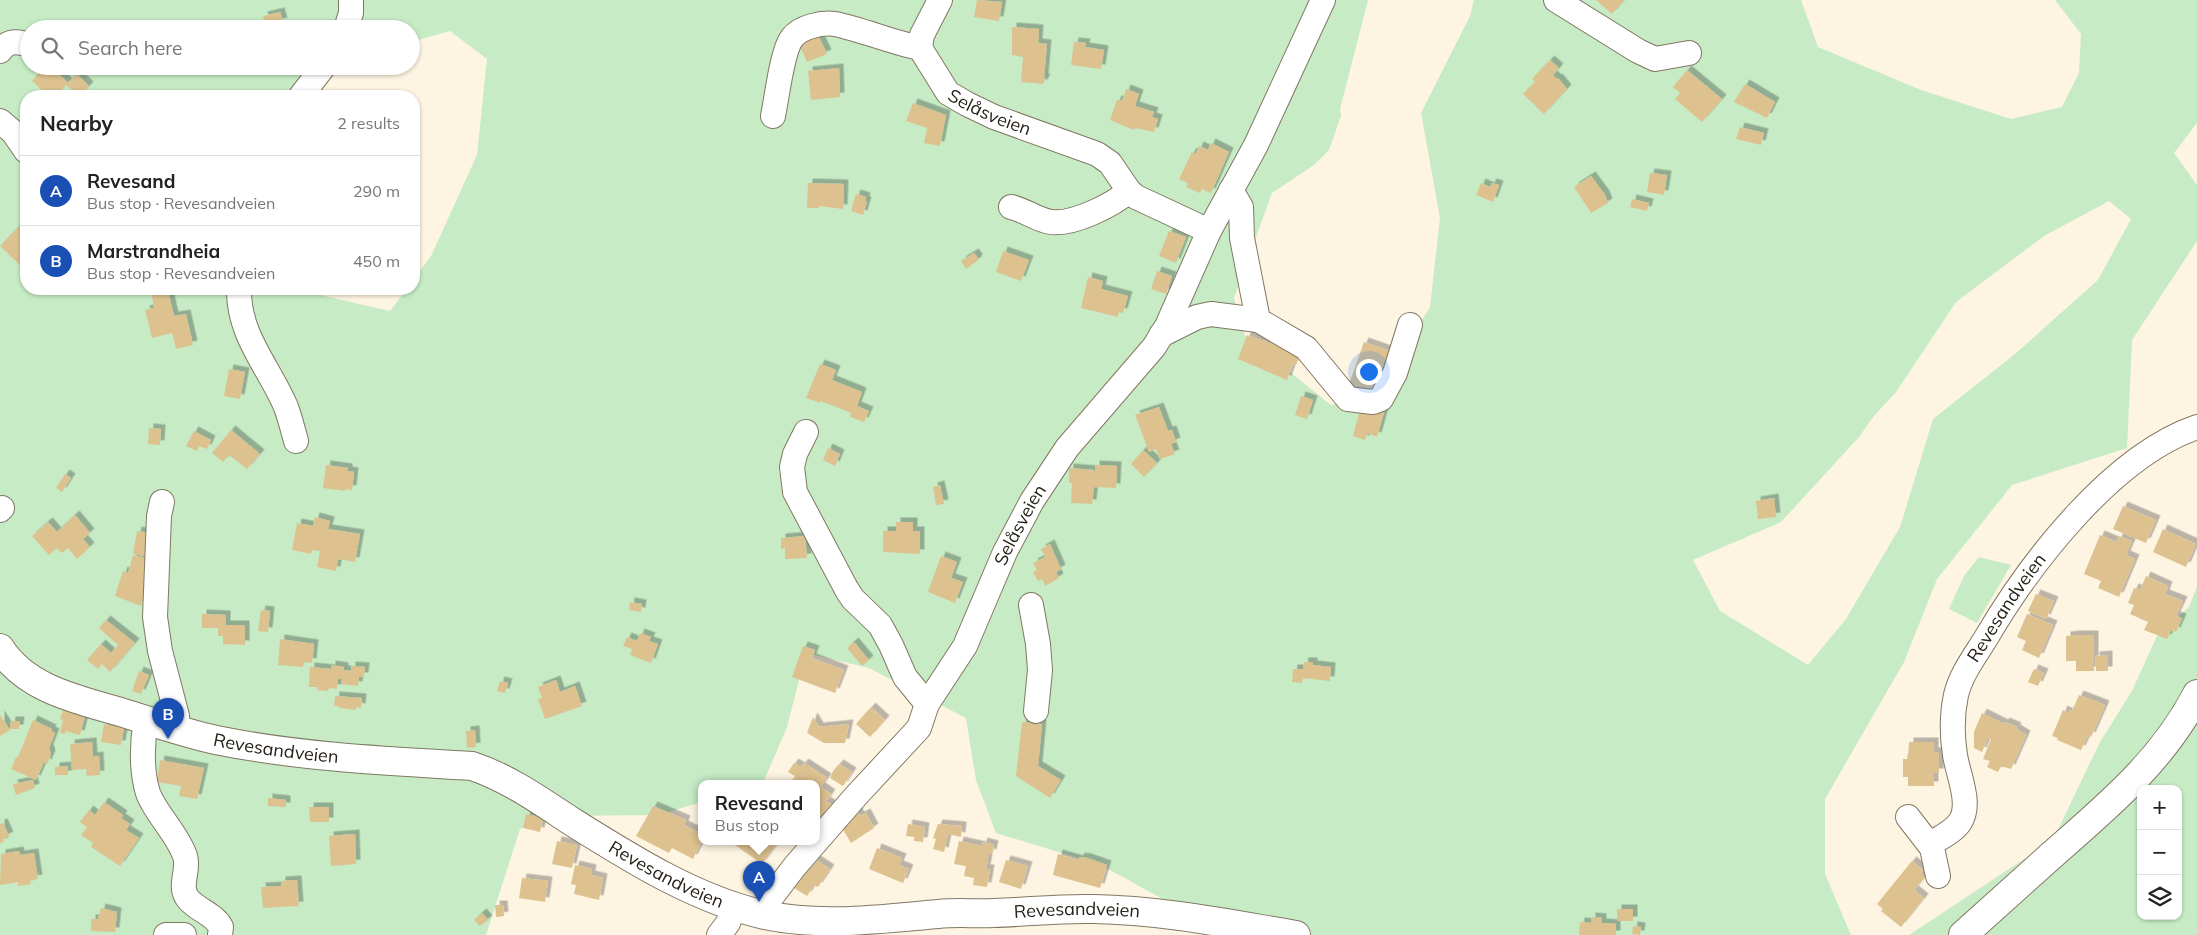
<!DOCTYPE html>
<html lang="en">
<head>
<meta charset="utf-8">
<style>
  :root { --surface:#fff; --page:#f2f2f2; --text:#222; --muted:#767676; --line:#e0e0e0; --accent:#0b8043 }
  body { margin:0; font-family:Mulish,sans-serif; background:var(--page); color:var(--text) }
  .controls { position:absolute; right:15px; bottom:15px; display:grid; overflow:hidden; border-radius:10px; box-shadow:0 1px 4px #0004 }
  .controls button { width:45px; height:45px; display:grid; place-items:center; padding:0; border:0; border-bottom:1px solid var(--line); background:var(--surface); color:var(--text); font:25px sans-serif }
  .you { position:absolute; left:1368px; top:371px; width:18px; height:18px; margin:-12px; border:4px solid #fff; border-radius:50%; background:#1a73e8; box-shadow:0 0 0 8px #1a73e833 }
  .badge { display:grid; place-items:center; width:32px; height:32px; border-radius:50%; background:var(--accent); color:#fff; font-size:16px; font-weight:700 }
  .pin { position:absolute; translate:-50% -41px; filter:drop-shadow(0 1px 2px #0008) }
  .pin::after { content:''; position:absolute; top:26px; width:18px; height:15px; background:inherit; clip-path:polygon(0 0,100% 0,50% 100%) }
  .popup { position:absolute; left:698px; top:780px; width:122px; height:65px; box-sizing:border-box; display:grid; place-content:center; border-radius:10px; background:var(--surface); filter:drop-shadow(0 1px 4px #0005); font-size:16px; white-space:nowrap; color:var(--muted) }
  .popup b { font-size:19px; color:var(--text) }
  .popup::after { content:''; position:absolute; left:50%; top:100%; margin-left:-10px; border:10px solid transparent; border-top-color:var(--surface) }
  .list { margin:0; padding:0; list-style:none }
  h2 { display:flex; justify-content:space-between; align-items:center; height:65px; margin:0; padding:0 20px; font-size:21px }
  h2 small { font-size:16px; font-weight:400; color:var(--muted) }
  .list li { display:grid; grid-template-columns:32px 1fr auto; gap:15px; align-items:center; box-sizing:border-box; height:70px; padding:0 20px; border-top:1px solid var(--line) }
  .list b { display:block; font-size:19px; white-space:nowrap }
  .list p { margin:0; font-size:16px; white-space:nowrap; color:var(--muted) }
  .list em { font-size:16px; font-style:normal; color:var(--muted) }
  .icon { flex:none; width:28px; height:28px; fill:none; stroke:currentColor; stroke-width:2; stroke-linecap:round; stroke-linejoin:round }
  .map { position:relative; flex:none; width:2197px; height:935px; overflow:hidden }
  .search { position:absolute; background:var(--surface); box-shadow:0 1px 4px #0004; left:20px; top:20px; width:400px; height:55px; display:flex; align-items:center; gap:12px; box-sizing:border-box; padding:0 18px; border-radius:28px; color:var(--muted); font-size:19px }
  .panel { position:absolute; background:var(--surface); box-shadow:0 1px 4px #0004; left:20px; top:90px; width:400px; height:205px; border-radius:20px }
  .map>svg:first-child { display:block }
  .green { fill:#c6ebc5; fill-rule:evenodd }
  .building { fill:#ddc290; filter:url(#shadow) }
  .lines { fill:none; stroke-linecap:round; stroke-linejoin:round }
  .minor-casing { stroke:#827763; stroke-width:26 }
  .major-casing { stroke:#827763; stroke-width:30 }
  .minor { stroke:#fff; stroke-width:24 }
  .major { stroke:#fff; stroke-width:28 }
  .labels { text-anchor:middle; stroke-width:4; stroke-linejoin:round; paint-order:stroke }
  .street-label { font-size:18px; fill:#252018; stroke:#fef4e2 }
</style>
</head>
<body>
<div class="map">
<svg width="2197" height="935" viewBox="0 0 2197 935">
  <defs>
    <filter id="shadow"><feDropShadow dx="4.5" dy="-4.5" stdDeviation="0" flood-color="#0004"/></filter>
  </defs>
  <rect width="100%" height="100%" fill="#fef4e2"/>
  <path class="green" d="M0,0H1368L1340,109L1341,116L1329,150L1314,165L1272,193L1234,298L1245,336L1331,405L1373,399L1430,307L1440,218L1421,113L1470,16L1474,0H1801L1818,47L1921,90L2011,119L2062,107L2079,73L2081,34L2055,0H2197V123L2174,153L2197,185V241L2132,340L2127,448L2012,485L1937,579L1904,662L1825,799V874L1851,935H1249L1197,918L1101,865L996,833L976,780L966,718L869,668L806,653L787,727L763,783H702L701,802L659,815L547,816L520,829L486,935H0ZM29,29H411V42L450,31L487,59L477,155L431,256L414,279V289H407L390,311L307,292L306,289H26V96H310L338,66H29ZM2109,201L2131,219L2098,280L2015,354L1933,419L1900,527L1846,619L1808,665L1720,611L1693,560L1781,522L1859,437L1874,416L1896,392L1956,302L2044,236Z
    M1979,557L2011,565L1977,623L1949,609L1964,576Z
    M2197,587V935H1909L2053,840L2100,742L2132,691L2157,636L2189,607ZM2141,789H2178V916H2141Z"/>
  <path class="building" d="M977,0L1002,2L999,21L974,17Z
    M1596,0H1624L1612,14Z
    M280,12L283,22L266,26L263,16Z
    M1012,27L1039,29L1038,43L1047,44L1044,78H1046L1043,84L1021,82L1023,57L1012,55Z
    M818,35L827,54L807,62L799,44Z
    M1074,42L1086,43L1085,47L1104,50L1101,69L1071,65Z
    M1550,60L1559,68L1553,75L1557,79L1558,78L1567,89L1544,114L1523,94L1535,82L1532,79Z
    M45,66H51L68,83L77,74L89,86L80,96L66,85L55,96H48L32,81Z
    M839,68L840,97L811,100L808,71Z
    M1687,70L1722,99L1702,122L1675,99L1680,93L1673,87Z
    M1745,84L1775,102L1767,118L1734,102Z
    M1126,89L1139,94L1135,106L1154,112L1152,117L1158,119L1154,132L1135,128L1134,130L1110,120L1117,100L1122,101Z
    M913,103L946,115L940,146L924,143L927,128L906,121Z
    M1740,127L1764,133L1761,145L1736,139Z
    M1211,143L1229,152L1211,193L1202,189L1200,193L1186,187L1188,183L1179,179L1192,152L1196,154L1199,146L1208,150Z
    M1650,173L1667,175L1664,195L1647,192Z
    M1591,176L1605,195L1608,203L1591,213L1574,187Z
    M808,183L844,184L843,209L819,206V208H807Z
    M1481,183L1490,187L1492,183L1499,185L1493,202L1476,195Z
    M856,194L866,197L865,201H867L863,215L851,211Z
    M1632,199L1649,203L1647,211L1630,207Z
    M20,225L26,231V271L0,246Z
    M1169,231L1186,237L1176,263L1159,256Z
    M1003,251L1029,260L1021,281L996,272Z
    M974,253L978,258L977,261L966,269L961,261Z
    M1157,271L1172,276L1166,294L1151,289Z
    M1088,277L1103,281L1101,289L1128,296L1123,313L1119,312L1118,317L1081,308Z
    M158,289H166L168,291L174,316L186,314L193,345L176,349L172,333L152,338L145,310L154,308L151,290Z
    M1247,335L1297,353L1300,355L1296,365L1293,364L1287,380L1238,359Z
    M1364,342L1390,351L1373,397L1348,387Z
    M820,364L836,370L832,380L862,392L857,406L869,411L864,422L850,417L851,413L821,401L820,403L806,398Z
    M229,369L245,372L240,399L224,396Z
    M1301,396L1313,400L1307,419L1295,415Z
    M1362,402L1385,409L1377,437L1367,433L1365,440L1353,436Z
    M1159,407L1168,431L1172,430L1176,442L1171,444L1175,454L1160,459L1156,449L1149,452L1135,415Z
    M149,428L161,429L160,445L148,444Z
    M231,430L260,454L247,469L229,455L223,462L212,453Z
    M194,431L211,440L207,449L199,446L197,451L186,446Z
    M828,448L840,454L835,466L823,460Z
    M1143,450L1157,463L1144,477L1131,464Z
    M326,465L348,468V471L354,472L352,490L346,489L345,491L323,488Z
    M1095,465L1117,466L1116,488L1094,487L1092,504L1071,503L1072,483H1069V468L1094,470L1095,477Z
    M65,474L71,478L62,492L56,488Z
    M940,485L944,504L936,505L933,487Z
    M1774,498L1776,517L1758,519L1756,501Z
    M2123,506L2156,520L2146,543L2113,529Z
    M75,515L90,533L83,539L90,547L77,559L68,548L62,553L57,548L49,555L32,536L48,522L57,532Z
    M315,517L330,521L328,529L360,534L355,562L338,559L336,571L317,567L320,551L312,550L311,554L292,550L297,523L313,526Z
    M896,522H913V531H920V554L883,552V531H896Z
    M2163,529L2196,544L2186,567L2153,552Z
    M137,531L155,534L151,557L133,554Z
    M2100,535L2117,542L2119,536L2132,541L2126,555L2135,559L2119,597L2098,588L2101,581L2084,574Z
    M805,536L807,558L785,559V548L781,549V538Z
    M1050,544L1061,569L1056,572L1059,578L1045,586L1042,579L1038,581L1033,572L1037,570L1033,563L1045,557L1041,549Z
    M133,555L151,559L141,606L115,596L123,571L128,573Z
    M941,556L957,562L951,578L963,582L955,603L928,592Z
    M2146,576L2168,586L2165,594L2183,601L2176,616L2182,618L2176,632L2171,630L2167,639L2144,630L2148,622L2130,614L2134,605L2128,603L2134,588L2140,590Z
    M2036,594L2054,601L2046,619L2028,611Z
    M630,602L642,604L641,612L629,610Z
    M261,610L270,611L268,632L258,631Z
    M202,614L226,615V625H245V645L223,644V636H218V628H202Z
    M2027,614L2053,625L2039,658L2022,650L2026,641L2017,637Z
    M106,620L135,643L110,672L102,664L98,669L87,660L101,644L111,653L118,645L99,628Z
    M640,633L651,637L649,641L658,644L651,663L630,655L632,649L623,646L627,637L637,641Z
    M2075,635H2094V671H2076V661H2066V636Z
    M280,639L314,644L312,663L304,662L303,667L278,665Z
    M854,642L869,660L862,666L847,648Z
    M803,646L815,650L812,658L844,670L835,693L792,677Z
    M2108,655V671H2096L2095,656Z
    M1304,662H1313V665L1331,667L1330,681L1303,678L1302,683L1292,682L1293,669H1303Z
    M331,665L344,667V670L351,671V666L365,667L364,677H359L358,686L341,684L342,679H338L337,689L329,688L328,691L317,690V687H309L310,667L331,669Z
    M2034,669L2044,673L2038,686L2028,682Z
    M139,671L149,675L141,694L132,691Z
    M556,680L560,692L575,686L582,706L545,719L538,699L542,698L538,687Z
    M500,681L508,683L505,693L497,691Z
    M2079,695L2105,705L2091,737L2088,735L2081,750L2057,740L2058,738L2052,736L2063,710L2069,713L2070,710L2072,711Z
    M335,696L362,698L361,708L356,707V710L339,708V706H334Z
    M871,707L885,720L870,737L856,724Z
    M63,710L85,716L80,735L65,731V734L60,733L63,720L60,719Z
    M1982,713L2004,724L2005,722L2017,727L2016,729L2026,735L2011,769L2001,766L1998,772L1987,767L1990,761L1983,759L1991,739L1988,738L1982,752L1974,748V732Z
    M0,715L10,730L0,736Z
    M813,717L819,727L849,724L845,743H824L807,733Z
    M33,720L52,729L51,731L55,733L49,748L51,755L47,764L44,762L36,780L11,769L16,757H18Z
    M11,721H20L19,729H10Z
    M1022,722L1042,724L1038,766L1061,780L1050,798L1016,776Z
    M104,724L124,728L121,745L101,742Z
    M475,730L476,747L467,748L466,731Z
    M92,742L93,757L99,756L100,775L87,776L86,769L72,770L70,744Z
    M1909,742H1934V752H1939V773H1934V786H1908V777H1903V759H1908Z
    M160,760L204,768L197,799L179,796L181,786L157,782Z
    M794,763L801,767L804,763L827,778L821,787L831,794L826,801L833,806L820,823L816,820V783H790L795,776L788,772Z
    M839,764L852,772L843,786L830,778L833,771Z
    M68,766V775H55V767Z
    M33,780L35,788L16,795L13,784Z
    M268,798L286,800V807L268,806Z
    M104,802L123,815L121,818L130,824L126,830L139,838L120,866L91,847L93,843L81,835L87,827L80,822L89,810L95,815Z
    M653,806L686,820L684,825L702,834V841L693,859L672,848L669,853L636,836Z
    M309,807H329V822H310Z
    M856,809L860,816L866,813L874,828L851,843L839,823Z
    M526,814L543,818L540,832L523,828Z
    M3,823L9,836L3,839L4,842L0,843V824Z
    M908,824L925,827L923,842L914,841V837L906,836Z
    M938,824L962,826L961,837L948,834L944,852L933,849L936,839L933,838Z
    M355,834L356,864L331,866L329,836Z
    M557,841L577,845L572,868L552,864Z
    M738,841H769L776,845L762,864L735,845Z
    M959,841L982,846L983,842L994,845L992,854L989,853L986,869H990L987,887L973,885L974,878L964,876L966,866L954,864Z
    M877,848L902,858L899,865L909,869L903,883L869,869Z
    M19,851L20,855L34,853L38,879L30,880L31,884L18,886V882L0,885L1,854Z
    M1058,854L1079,860L1080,857L1087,858L1107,865L1100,888L1053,875Z
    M810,856L830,869L818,887L814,885L807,896L791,886Z
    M1006,860L1028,866L1021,889L999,882Z
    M1912,861L1923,870L1921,873L1925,877L1914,890L1924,898L1901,927L1881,911L1883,909L1877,904Z
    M575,865L592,869L591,875L603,878L599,900L574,894L576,885L571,884Z
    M522,878L548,881L545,902L519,898Z
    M297,880L299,906L263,908L261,887L281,886V881Z
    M495,905H503L504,916L496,917Z
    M101,908L117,912L115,932L91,931V919H98Z
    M1617,909H1633V921H1617Z
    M482,913L488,920L480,926L474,920Z
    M1591,917L1602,918V923L1616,924V935H1579L1580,922L1591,923Z
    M1633,926L1641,927L1640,935L1632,934Z"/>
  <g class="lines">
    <defs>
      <g id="minor">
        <path d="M1556,0L1638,51L1655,59L1689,53"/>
        <path d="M346,29L351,13V0"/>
        <path d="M920,48L922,35L940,0"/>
        <path d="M0,51C6,43 12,41 22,43"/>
        <path d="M301,96L324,66"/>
        <path id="s1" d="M773,116C777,97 782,51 792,38C800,27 822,22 835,24C863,30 891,42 920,48L948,93L967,104L994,117L1097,154L1110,163L1129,191L1136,197L1209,231"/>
        <path d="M0,121L13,132L26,151"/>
        <path d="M1231,190L1241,207L1242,238L1258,320L1306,348L1348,399L1373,402L1381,399L1395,373L1410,325"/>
        <path d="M1011,207C1025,210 1037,220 1051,222C1073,225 1113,205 1129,191"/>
        <path d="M239,289C238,335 269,367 286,407C290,418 293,430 296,441"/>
        <path d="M1161,335L1197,317L1211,314L1258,320"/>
        <path d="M806,432L795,454L792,467L795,492L847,590L853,599L880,625L891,645L905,677L927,704"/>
        <path d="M162,502L159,516L155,617L160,651L177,716V729"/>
        <path d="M0,510L2,508"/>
        <path d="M1031,605L1038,644L1040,670L1036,711"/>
        <path d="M146,720C142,742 141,771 148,793C155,813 177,833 185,856C190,870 177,887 189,900C199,911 214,914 221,927L220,935"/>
        <path d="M1908,817L1932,848L1938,876"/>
        <path id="s2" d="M1930,844C1940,838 1953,832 1960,822C1972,804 1958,775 1955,755C1952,736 1952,714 1956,695C1961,674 1975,656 1986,638C2030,563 2112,456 2197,427"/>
        <path id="s3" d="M767,915L770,899L795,866L856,796L919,728L927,704L965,646L1005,552L1032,501L1067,448L1154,347L1167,326L1209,231L1256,145L1323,0"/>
        <path d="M166,935H184"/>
        <path d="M719,935L728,923L734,907"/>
      </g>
      <g id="major">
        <path id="s4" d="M0,648C25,688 75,699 117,711C150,721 183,733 216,740C300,757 386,761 472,766C508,778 539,800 571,821C630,858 696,900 765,915C822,927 880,919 938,914C957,912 976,914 994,913C1027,912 1061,908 1094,909C1161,910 1230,924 1296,935"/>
        <path d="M1963,935C1993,908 2023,881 2053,854C2108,806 2163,760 2197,694"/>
      </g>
    </defs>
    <use href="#minor" class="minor-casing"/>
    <use href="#major" class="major-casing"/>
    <use href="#minor" class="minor"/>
    <use href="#major" class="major"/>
  </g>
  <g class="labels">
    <g class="street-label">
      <text dy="6" stroke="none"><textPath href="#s1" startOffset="315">Selåsveien</textPath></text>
      <text dy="6" stroke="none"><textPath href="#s3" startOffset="471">Selåsveien</textPath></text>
      <text dy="6" stroke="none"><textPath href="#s2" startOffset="268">Revesandveien</textPath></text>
      <text dy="6" stroke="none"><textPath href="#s4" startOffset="300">Revesandveien</textPath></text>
      <text dy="6" stroke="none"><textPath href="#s4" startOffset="720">Revesandveien</textPath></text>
      <text dy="6" stroke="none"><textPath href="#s4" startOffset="1140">Revesandveien</textPath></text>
    </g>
  </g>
</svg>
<div class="controls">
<button>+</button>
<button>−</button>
<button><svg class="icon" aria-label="layers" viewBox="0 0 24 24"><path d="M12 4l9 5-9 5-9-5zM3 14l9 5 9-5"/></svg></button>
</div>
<div class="you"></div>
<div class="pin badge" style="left:759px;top:902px;background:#1a4fb4">A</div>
<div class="popup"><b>Revesand</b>Bus stop</div>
<div class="pin badge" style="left:168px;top:739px;background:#1a4fb4">B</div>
<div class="search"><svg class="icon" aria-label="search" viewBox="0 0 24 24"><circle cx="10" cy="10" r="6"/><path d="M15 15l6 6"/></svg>Search here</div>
<section class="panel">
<h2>Nearby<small>2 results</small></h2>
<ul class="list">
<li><span class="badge" style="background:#1a4fb4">A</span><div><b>Revesand</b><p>Bus stop · Revesandveien</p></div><em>290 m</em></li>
<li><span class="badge" style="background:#1a4fb4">B</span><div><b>Marstrandheia</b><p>Bus stop · Revesandveien</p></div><em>450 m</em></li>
</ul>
</section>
</div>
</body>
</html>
